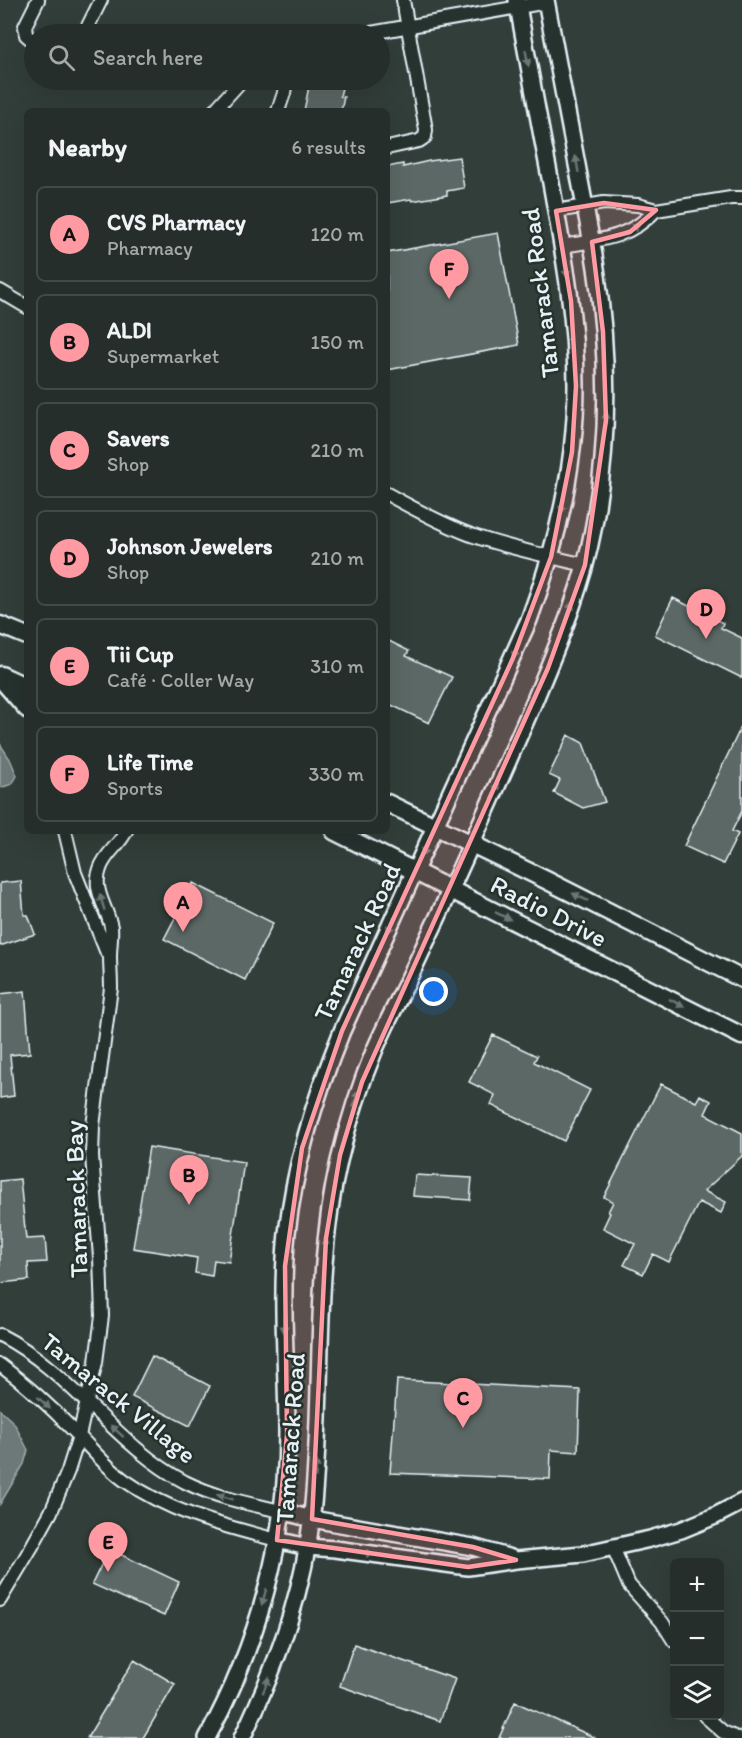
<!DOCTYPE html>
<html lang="en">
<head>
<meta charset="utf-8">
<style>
  :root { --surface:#262e2b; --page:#2e3633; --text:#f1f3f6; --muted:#a4a8a9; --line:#424a47; --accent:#ff9aa2 }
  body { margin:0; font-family:Itim,sans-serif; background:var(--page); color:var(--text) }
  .controls { position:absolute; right:18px; bottom:18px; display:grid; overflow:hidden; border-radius:9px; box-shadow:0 6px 24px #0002 }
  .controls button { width:54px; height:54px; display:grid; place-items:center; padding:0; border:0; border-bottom:2px solid var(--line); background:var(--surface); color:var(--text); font:30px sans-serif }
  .you { position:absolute; left:434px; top:992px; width:21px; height:21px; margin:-15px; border:4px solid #fff; border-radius:50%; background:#1a73e8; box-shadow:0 0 0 9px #1a73e833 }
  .badge { display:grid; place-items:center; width:39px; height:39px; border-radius:50%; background:var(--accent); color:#111; font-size:20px; font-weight:700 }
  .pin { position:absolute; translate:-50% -50px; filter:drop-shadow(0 2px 3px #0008) }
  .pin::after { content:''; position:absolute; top:32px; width:21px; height:18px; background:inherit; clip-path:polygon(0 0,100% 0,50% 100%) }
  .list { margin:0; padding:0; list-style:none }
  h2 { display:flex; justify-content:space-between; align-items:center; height:78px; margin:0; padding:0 24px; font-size:26px }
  h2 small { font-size:20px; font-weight:400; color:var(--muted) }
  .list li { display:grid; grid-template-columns:39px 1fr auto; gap:18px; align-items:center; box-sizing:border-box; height:96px; margin:0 12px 12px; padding:0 12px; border:2px solid var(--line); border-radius:9px }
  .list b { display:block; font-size:22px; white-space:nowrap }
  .list p { margin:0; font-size:20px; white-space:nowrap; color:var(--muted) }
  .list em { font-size:20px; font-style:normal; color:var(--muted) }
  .icon { flex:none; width:33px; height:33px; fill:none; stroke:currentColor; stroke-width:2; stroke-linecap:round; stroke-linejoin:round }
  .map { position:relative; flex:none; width:742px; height:1738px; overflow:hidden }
  .search { position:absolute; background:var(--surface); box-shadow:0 6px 24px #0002; left:24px; top:24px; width:366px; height:66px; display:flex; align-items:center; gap:15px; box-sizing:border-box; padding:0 21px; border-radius:33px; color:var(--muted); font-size:22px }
  .panel { position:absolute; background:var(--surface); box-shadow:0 6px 24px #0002; left:24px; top:108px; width:366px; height:726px; border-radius:9px }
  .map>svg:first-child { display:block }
  .water { fill:#6d7978; stroke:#9ea9ab; stroke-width:1.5 }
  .building { fill:#5c6865; stroke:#e8f1f8; stroke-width:1.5 }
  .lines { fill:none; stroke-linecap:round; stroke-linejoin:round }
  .minor-casing { stroke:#e8f1f8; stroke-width:16 }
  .tertiary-casing { stroke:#e8f1f8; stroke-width:20 }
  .secondary-casing { stroke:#e8f1f8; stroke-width:21 }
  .minor { stroke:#26332d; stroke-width:12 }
  .tertiary { stroke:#26332d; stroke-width:15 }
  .secondary { stroke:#26332d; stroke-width:16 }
  .oneway { fill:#6a7674 }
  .marked { fill:#ff9aa2; fill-opacity:0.2; stroke:#ff9aa2; stroke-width:4.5; stroke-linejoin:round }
  .labels { text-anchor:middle; stroke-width:5; stroke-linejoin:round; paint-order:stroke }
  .street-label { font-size:26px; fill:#e8f1f8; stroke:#26332d }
</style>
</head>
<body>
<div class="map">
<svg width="742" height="1738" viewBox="0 0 742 1738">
  <rect width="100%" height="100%" fill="#323e39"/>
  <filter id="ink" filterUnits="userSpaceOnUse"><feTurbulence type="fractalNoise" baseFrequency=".0167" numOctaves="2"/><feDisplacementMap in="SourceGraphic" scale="12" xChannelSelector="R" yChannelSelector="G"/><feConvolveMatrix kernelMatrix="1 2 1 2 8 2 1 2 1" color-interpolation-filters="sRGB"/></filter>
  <g filter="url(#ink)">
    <path class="water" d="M0,744L10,759L17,776L12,784L0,788Z
      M0,1410L14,1423L28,1450L24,1464L0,1504Z"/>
    <path class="building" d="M312,80H344L340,96L344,97L341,111H304L310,81H312Z
      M459,157L464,188L447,191V195L412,201L411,199L387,203V167L403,164V167L429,161Z
      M498,233L519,345L387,370V253Z
      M673,598L723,623L721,628L742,638V678L655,635Z
      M387,640L409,651L406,656L452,677L429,723L387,703Z
      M742,725V811L732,831L738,834L723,864L684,846Z
      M568,735L583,743L605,802L583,808L554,793L560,780L549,775Z
      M21,881L24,915H28L35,934L0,946V883Z
      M193,883L273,923L245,980L164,939Z
      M25,991L30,1053L10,1055L14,1096L0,1098V994Z
      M493,1035L537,1056L534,1062L590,1090L564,1141L491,1105L495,1095L469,1082Z
      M661,1084L696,1102L700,1095L711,1101L705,1114L742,1133V1156L704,1191L726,1202L721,1213L699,1202L669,1262L653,1254L643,1274L624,1265L635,1244L603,1228L610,1213L608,1212L613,1202L604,1197Z
      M149,1147L244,1162L229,1262L214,1260L212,1276L195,1273L197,1258L133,1248Z
      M415,1175L472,1178L470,1200L413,1196Z
      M20,1179L26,1239L45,1238L47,1262L28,1263L29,1280L0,1283V1181Z
      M152,1356L210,1386L190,1426L132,1397Z
      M397,1380L580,1390L578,1452L551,1450L550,1479L390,1473Z
      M109,1549L179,1582L164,1616L92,1584Z
      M354,1644L455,1679L440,1721L340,1686Z
      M134,1660L175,1684L143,1738H87Z
      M515,1702L596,1738H499Z"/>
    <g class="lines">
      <defs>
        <path id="minor" d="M84,34L101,0
          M365,34L547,2
          M34,42L26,35L25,26L38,0
          M214,111L242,80
          M278,111L284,93L286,80
          M387,148L419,141L425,137L426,130L403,0
          M556,211L604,203L638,205L656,210L731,198H742
          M562,246C599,240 629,239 656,210
          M0,291L27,307
          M387,494C414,509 442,524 471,535C508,548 547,556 585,565
          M65,831L75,873L107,953
          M0,1335C71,1371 115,1445 185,1482C215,1497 249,1504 281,1511
          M0,1365C27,1385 52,1408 75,1432C91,1448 106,1467 124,1480C170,1513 224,1526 277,1540
          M613,1547L629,1585L662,1622L674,1641
          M0,1600L31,1548L51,1512L68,1471L79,1436L96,1362L102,1316L100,1257L92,1156L93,1126L111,988C111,977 110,966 110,956C110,947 112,936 111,927C107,907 92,890 100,869C105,853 120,845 126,831
          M705,1716L723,1732L737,1738"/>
        <path id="tertiary" d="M281,1511L312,1519L473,1547L511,1558
          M277,1540L307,1547L335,1549L468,1567L516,1560L583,1554L650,1539L681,1530L715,1516L742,1502
          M207,1738C258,1645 287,1539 287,1433C287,1366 280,1300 287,1233C295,1162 315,1097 342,1031L529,620C557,545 576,466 576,385C576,317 563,250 551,183C539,122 528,61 517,0
          M242,1738C276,1668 304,1592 312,1514C325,1396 312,1277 339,1161C348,1123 360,1085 375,1049C391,1013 410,978 426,942C464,863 499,782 534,702C557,646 582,590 593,530C610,443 609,355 596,268C591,235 584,203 578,170C567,113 557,57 546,0"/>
        <path id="secondary" d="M0,625L27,636
          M1,675L27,687
          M0,678L27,709
          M387,803L546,880L742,979
          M334,831L742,1036"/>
      </defs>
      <use href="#minor" class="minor-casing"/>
      <use href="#tertiary" class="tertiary-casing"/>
      <use href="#secondary" class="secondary-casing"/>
      <use href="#minor" class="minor"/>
      <use href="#tertiary" class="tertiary"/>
      <use href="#secondary" class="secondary"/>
    </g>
    <defs><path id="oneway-solid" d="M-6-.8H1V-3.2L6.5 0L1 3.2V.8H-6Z" transform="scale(1.5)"/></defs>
    <g class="oneway">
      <use href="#oneway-solid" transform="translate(527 58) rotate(79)"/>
      <use href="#oneway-solid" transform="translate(577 164) rotate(-100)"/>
      <use href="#oneway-solid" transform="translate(632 229) rotate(-27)"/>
      <use href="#oneway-solid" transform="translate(566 269) rotate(81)"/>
      <use href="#oneway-solid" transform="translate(606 420) rotate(-88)"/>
      <use href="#oneway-solid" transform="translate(563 505) rotate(101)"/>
      <use href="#oneway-solid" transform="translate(570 610) rotate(-72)"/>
      <use href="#oneway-solid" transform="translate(516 651) rotate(114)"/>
      <use href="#oneway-solid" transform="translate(495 790) rotate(-66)"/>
      <use href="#oneway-solid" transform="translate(426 848) rotate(115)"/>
      <use href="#oneway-solid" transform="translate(580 897) rotate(-154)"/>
      <use href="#oneway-solid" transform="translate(102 902) rotate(-107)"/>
      <use href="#oneway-solid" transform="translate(503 916) rotate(26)"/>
      <use href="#oneway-solid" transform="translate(391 925) rotate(115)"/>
      <use href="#oneway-solid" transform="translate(677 1003) rotate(27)"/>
      <use href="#oneway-solid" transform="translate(356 1099) rotate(-72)"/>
      <use href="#oneway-solid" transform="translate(325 1246) rotate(-85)"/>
      <use href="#oneway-solid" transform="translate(284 1324) rotate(90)"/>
      <use href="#oneway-solid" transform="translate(44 1403) rotate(43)"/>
      <use href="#oneway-solid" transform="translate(117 1431) rotate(-138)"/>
      <use href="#oneway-solid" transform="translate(316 1469) rotate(-86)"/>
      <use href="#oneway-solid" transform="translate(225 1497) rotate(-163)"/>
      <use href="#oneway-solid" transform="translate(365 1553) rotate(8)"/>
      <use href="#oneway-solid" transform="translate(264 1597) rotate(106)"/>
      <use href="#oneway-solid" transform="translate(266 1685) rotate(-68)"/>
    </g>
  </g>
  <path class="marked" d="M604,203L656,210L630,232L592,242L603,332L606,420L585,565L548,668L362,1082L340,1155L326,1238L312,1519L473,1547L516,1560L468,1567L277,1540L287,1435L285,1266L302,1148L342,1031L513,658L551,557L572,452L576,386L571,301L556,211Z"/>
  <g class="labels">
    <g class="street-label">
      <text transform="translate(540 293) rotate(-97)" y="9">Tamarack Road</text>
      <text transform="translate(549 911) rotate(27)" y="9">Radio Drive</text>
      <text transform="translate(357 942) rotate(-65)" y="9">Tamarack Road</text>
      <text transform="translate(76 1199) rotate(-92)" y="9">Tamarack Bay</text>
      <text transform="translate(119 1398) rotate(39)" y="9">Tamarack Village</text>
      <text transform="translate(290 1438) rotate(-86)" y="9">Tamarack Road</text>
    </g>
  </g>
</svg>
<div class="controls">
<button>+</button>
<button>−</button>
<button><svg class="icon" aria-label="layers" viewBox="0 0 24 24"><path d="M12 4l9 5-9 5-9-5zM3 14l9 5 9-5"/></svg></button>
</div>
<div class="you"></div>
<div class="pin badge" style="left:183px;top:932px">A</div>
<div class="pin badge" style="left:189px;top:1205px">B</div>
<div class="pin badge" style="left:463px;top:1428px">C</div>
<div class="pin badge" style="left:706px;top:639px">D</div>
<div class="pin badge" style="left:108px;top:1572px">E</div>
<div class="pin badge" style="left:449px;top:299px">F</div>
<div class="search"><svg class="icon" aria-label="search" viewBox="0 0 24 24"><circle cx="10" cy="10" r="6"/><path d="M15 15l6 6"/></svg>Search here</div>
<section class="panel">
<h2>Nearby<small>6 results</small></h2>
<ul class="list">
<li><span class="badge">A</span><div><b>CVS Pharmacy</b><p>Pharmacy</p></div><em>120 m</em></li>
<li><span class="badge">B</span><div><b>ALDI</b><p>Supermarket</p></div><em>150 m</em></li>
<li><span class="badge">C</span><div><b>Savers</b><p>Shop</p></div><em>210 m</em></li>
<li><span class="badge">D</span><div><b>Johnson Jewelers</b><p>Shop</p></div><em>210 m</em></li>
<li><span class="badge">E</span><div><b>Tii Cup</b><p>Café · Coller Way</p></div><em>310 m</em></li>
<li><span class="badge">F</span><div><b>Life Time</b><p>Sports</p></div><em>330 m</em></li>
</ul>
</section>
</div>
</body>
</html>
